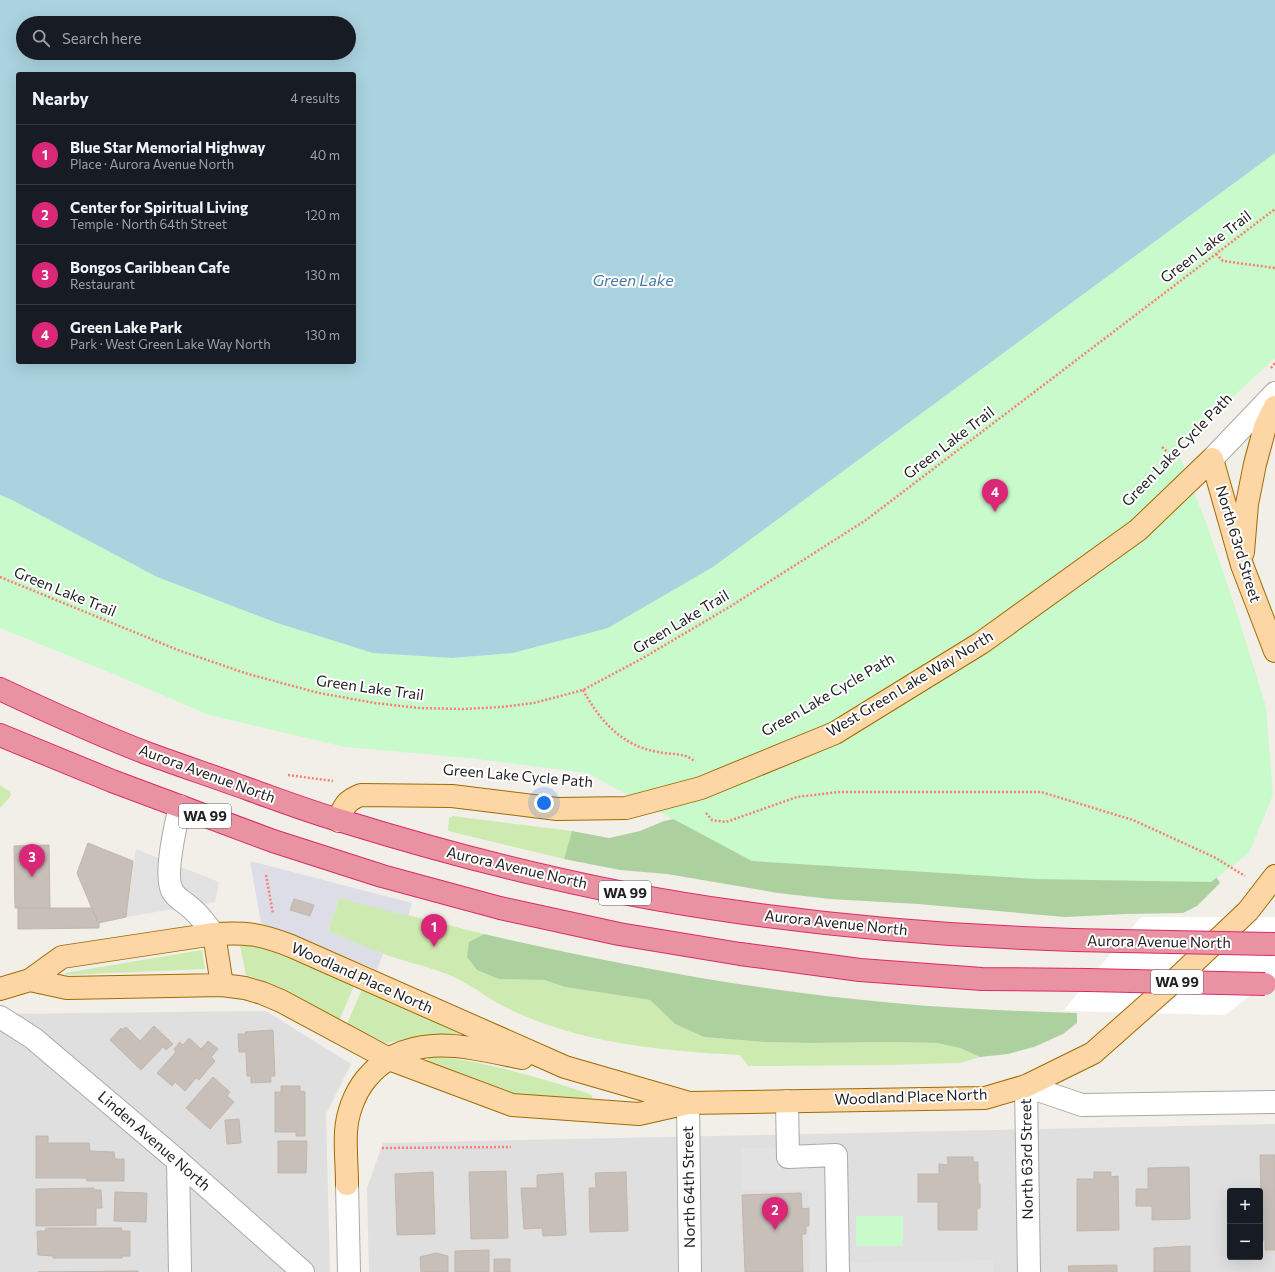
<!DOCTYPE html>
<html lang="en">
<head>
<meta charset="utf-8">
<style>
  :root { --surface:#171b24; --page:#20242c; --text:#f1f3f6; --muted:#9ea1a6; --line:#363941; --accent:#db2777 }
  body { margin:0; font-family:Commissioner,sans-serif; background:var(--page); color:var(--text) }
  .controls { position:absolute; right:12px; bottom:12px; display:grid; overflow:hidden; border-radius:4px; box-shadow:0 4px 16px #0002 }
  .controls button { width:36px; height:36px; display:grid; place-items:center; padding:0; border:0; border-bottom:1px solid var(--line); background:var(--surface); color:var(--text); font:20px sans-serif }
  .you { position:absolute; left:544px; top:803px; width:14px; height:14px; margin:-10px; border:3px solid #fff; border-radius:50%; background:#1a73e8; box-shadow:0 0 0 6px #1a73e833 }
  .badge { display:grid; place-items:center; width:26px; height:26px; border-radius:50%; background:var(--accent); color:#fff; font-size:13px; font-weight:700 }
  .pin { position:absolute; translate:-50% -33px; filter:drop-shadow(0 1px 2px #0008) }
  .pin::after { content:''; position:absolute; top:21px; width:14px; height:12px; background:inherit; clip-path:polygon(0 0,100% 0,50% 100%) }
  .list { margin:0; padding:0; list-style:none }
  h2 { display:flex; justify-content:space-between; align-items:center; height:52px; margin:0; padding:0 16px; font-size:17px }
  h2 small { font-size:13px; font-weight:400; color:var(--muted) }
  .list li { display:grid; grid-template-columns:26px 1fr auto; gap:12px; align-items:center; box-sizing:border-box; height:60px; padding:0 16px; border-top:1px solid var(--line) }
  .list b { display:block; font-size:15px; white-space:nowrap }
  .list p { margin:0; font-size:13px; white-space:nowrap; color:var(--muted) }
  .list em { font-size:13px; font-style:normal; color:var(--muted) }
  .icon { flex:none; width:22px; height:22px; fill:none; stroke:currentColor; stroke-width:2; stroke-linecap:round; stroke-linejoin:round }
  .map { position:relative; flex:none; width:1275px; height:1272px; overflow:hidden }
  .search { position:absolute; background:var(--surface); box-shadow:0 4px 16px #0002; left:16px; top:16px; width:340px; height:44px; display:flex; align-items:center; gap:10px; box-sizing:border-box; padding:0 14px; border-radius:22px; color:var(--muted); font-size:15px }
  .panel { position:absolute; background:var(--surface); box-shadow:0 4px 16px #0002; left:16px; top:72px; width:340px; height:292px; border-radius:4px }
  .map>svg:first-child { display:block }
  .residential { fill:#e0dfdf; fill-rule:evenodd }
  .grass { fill:#cdebb0 }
  .forest { fill:#add19e }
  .park { fill:#c8facc }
  .parking { fill:#e2e2e2 }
  .plaza { fill:#dddde8 }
  .water { fill:#aad3df; fill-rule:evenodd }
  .pier { fill:#fff }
  .building { fill:#c7bfb8; stroke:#c4b6ab }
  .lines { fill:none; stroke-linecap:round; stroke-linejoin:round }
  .minor-casing { stroke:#a9a9a9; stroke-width:24 }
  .major-casing { stroke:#a06b00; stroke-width:24 }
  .highway-casing { stroke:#dc2a67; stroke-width:24 }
  .path { stroke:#fa8072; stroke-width:2.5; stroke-dasharray:2 2; stroke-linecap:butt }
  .minor { stroke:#fff; stroke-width:22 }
  .major { stroke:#fcd6a4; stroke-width:22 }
  .highway { stroke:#e892a2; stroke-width:22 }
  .highway-bridge-casing { stroke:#dc2a67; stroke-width:24; stroke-linecap:butt }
  .highway-bridge { stroke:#e892a2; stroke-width:22 }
  .labels { text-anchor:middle; stroke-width:4; stroke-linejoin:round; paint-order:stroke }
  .shield { fill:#fff; stroke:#646464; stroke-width:1 }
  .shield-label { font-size:14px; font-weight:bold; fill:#222 }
  .street-label { font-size:15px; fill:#222; stroke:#fff }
  .water-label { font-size:16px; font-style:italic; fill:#4a7aab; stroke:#fff }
</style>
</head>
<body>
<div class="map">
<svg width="1275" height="1272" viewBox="0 0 1275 1272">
  <rect width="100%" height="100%" fill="#f2efe9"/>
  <path class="residential" d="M266,1011L351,1064L326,1114L330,1272H0V1014Z
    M1275,1124V1272H369L367,1188L383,1143ZM1230,1191H1260V1257H1230Z"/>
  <path class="grass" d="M0,785L10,792L11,796L0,808Z
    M453,816L572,831L564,859L448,831L449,818Z
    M339,898L484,934L469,942L499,979L544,980L565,987L650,1000L675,1024L704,1037L764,1042L810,1043L890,1042L937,1043L960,1048L980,1057L960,1063L887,1065L748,1066L740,1055C663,1051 585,1044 513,1011C493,1002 476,988 456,978C433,967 408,963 384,954C365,948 347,939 328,931Z
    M245,943L268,950L354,986L339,1021C309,1004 279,985 246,975L240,946Z
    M202,950L205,969L66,975L65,973Z
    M362,989L458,1031L459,1033L455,1036H431L411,1038L386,1043L347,1024Z
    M429,1056C482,1060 536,1077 587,1093L592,1095V1098L590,1100L521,1097L426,1065Z"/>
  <path class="forest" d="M693,815L1208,863L1220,883L1197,906L1183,913L1126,914L1065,917L918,904L830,899L778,893L667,874L620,870L564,859L572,831L609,838L640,831L664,821Z
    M484,934C619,965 756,991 894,1003C955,1009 1016,1011 1077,1013V1023L1063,1034L1034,1047L1008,1054L980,1057L960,1048L937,1043L890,1042L810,1043L764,1042L704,1037L675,1024L650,1000L565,987L544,980L499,979L477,970L467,957L469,942Z"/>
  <path class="park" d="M1275,153V358L1177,449L1207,525L1236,610L1266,707L1273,795L1249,853L1211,882L1036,879L752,861L587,773L469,758L345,747L209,715L104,670L0,628V495L12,500L157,577L277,623L373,653L452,658L513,653L608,628L713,567Z
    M856,1216H903V1246H856Z"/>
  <path class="parking" d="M136,849L219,882L215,902L126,917Z
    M830,1147L832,1263L993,1260V1272H809L808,1189L742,1190L741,1148Z"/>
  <path class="plaza" d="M250,861L412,903L408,916L339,898L328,931L383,954L377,970L261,923Z"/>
  <path class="water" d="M0,0H1275V153L713,567L608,628L513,653L452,658L373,653L277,623L157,577L12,500L0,495ZM23,23H349V53H23ZM18,74H354V362H18Z"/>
  <path class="pier" d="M1141,917H1275V976L1225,1015L1063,1011Z"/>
  <path class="building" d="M88,843L133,861L126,917L98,923L77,873Z
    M49,845L50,908H15L14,846Z
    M294,899L314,905L310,916L290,910Z
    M18,908H92L99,923V928L18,929Z
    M154,1026L173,1044L166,1050L163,1047L141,1070L110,1040L121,1028L122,1030L126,1027L140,1041Z
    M273,1030L275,1076H271V1082L251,1083V1076H247L246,1052H239L238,1034H246L245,1032Z
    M189,1038L201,1049L208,1041L218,1049L211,1057L215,1061L199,1080L196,1078L185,1091L175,1082L172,1086L157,1073L176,1052L174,1049L180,1042L183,1045Z
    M213,1077L230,1092L227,1096L234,1102L210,1129L186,1108Z
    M281,1086H300V1091L305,1092V1136H296V1132H275V1092H281Z
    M239,1119L241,1143L227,1144L225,1120Z
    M36,1136H48V1143H89L90,1151L114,1152L115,1159H124V1181H87L86,1178H36Z
    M278,1141H307L306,1173H278Z
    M1260,1155H1275V1250H1265V1240H1262Z
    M947,1157H973V1162H978V1184H980V1208H977V1230H938V1202H918V1174H939V1164L948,1165Z
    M1189,1167L1190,1219L1152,1220V1206H1136V1189H1148V1168Z
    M506,1171L508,1238L471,1239L469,1172Z
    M433,1172L435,1234L397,1235L395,1174Z
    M626,1172L628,1231L590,1232L589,1188H596L595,1173Z
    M1094,1172H1111V1177L1118,1176L1119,1230L1077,1231V1179H1094Z
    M563,1173L566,1235L543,1236L542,1228L524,1229L521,1188H537V1175Z
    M94,1188V1190H101L102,1208H96V1225L36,1226V1189Z
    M115,1192L147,1193L146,1222L114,1221Z
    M801,1193L802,1209L809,1208V1226H806V1234H802L803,1272H745L742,1195Z
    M46,1228H122L121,1231H130V1256H122V1258H53V1256L38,1255L37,1231H45Z
    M1190,1246V1272H1154V1248Z
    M489,1250V1272H455V1251Z
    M436,1253L448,1256V1272H421L420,1257Z
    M494,1259H510V1272H494Z
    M1117,1265V1272H1069L1068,1266Z
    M138,1271V1272H38Z"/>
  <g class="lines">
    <defs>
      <path id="minor" d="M1212,459L1275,393
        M180,806C176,824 163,877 173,892C178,900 185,902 191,908C200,915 206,925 214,934
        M0,1017L33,1038L178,1161L303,1272
        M787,1101L788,1157L836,1155L838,1272
        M688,1103L690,1272
        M178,1161L180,1272
        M347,1184L349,1272
        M1029,1272L1026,1086L1082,1105L1275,1102"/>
      <path id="major" d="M1243,552L1247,504L1255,464L1265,427L1275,407
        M339,821C343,806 347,800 361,795L452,796L557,809L626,808L701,788L835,733L981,643L1138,530L1212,459L1242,565L1275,651
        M214,934L222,985
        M30,980L67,988L222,985L245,988L262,993L281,1001L389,1059L512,1105L639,1114L688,1103L985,1098L1026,1086L1093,1053L1172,983L1248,911L1275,876
        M0,989L30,980L62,957L214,934C246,932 261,934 291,946L565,1067L686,1102
        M347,1184C347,1167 345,1149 346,1132C347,1114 354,1094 366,1079C407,1029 468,1047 522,1058"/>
      <path id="highway" d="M0,689C49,712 99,735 149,754C182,766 215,777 248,789C279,800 310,812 342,821C471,861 604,894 738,912C865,930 993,939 1121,941
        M0,735L112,781L273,841L382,876L500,908L619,934L740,954L860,970L982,979L1088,980"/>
    </defs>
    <use href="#minor" class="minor-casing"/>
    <use href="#major" class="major-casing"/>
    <use href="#highway" class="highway-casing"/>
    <path class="path" d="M1216,254L1223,261L1275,268
      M1271,368L1275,363
      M1162,447L1175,459
      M0,577L178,650L248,674L319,693L375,703L418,708L463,709L501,707L534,703L583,690L643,658L731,606L866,520L1275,209
      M583,690C600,721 622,746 658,752C670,755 686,752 695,762
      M288,775L333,781
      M706,813L712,820L726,822L797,797L838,792H1041L1133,820L1214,857L1245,876
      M266,875L273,914
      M382,1148L511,1147"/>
    <use href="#minor" class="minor"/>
    <use href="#major" class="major"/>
    <use href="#highway" class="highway"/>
    <defs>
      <path id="highway-bridge" d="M1121,941L1275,944
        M1088,980L1265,984"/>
    </defs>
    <use href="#highway-bridge" class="highway-bridge-casing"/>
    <use href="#highway-bridge" class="highway-bridge"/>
  </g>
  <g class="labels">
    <g class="shield">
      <rect x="179" y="804" width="52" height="24" rx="3"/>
      <rect x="599" y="881" width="52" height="24" rx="3"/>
      <rect x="1151" y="970" width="52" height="24" rx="3"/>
    </g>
    <g class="shield-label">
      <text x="205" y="821">WA 99</text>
      <text x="625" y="898">WA 99</text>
      <text x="1177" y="987">WA 99</text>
    </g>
    <g class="street-label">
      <text transform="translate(1206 247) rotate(-37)" y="5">Green Lake Trail</text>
      <text transform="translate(949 443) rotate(-37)" y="5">Green Lake Trail</text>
      <text transform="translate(1177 450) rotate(-46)" y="5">Green Lake Cycle Path</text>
      <text transform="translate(1238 544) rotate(73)" y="5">North 63rd Street</text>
      <text transform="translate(65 592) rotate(22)" y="5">Green Lake Trail</text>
      <text transform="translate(681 622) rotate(-31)" y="5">Green Lake Trail</text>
      <text transform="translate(910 684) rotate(-31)" y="5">West Green Lake Way North</text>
      <text transform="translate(370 688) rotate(8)" y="5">Green Lake Trail</text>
      <text transform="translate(828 695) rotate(-30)" y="5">Green Lake Cycle Path</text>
      <text transform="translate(207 774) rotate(20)" y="5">Aurora Avenue North</text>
      <text transform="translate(518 776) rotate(5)" y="5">Green Lake Cycle Path</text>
      <text transform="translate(517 868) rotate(13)" y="5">Aurora Avenue North</text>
      <text transform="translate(836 923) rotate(6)" y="5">Aurora Avenue North</text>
      <text transform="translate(1159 942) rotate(1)" y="5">Aurora Avenue North</text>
      <text transform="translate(362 978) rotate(24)" y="5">Woodland Place North</text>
      <text transform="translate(911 1097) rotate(-2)" y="5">Woodland Place North</text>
      <text transform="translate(154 1141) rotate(41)" y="5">Linden Avenue North</text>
      <text transform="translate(1027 1159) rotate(-91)" y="5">North 63rd Street</text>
      <text transform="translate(689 1187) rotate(-91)" y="5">North 64th Street</text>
    </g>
    <g class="water-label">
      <text x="633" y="286">Green Lake</text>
    </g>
  </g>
</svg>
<div class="controls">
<button>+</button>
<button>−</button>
</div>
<div class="you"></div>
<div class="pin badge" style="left:434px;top:947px">1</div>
<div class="pin badge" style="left:775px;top:1230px">2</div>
<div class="pin badge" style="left:32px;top:877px">3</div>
<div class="pin badge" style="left:995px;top:512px">4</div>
<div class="search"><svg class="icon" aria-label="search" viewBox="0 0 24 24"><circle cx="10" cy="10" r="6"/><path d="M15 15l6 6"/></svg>Search here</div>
<section class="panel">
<h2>Nearby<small>4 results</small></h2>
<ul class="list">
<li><span class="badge">1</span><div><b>Blue Star Memorial Highway</b><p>Place · Aurora Avenue North</p></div><em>40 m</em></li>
<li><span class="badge">2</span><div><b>Center for Spiritual Living</b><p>Temple · North 64th Street</p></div><em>120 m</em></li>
<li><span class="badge">3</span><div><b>Bongos Caribbean Cafe</b><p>Restaurant</p></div><em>130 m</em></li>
<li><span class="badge">4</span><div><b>Green Lake Park</b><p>Park · West Green Lake Way North</p></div><em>130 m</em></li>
</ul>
</section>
</div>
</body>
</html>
